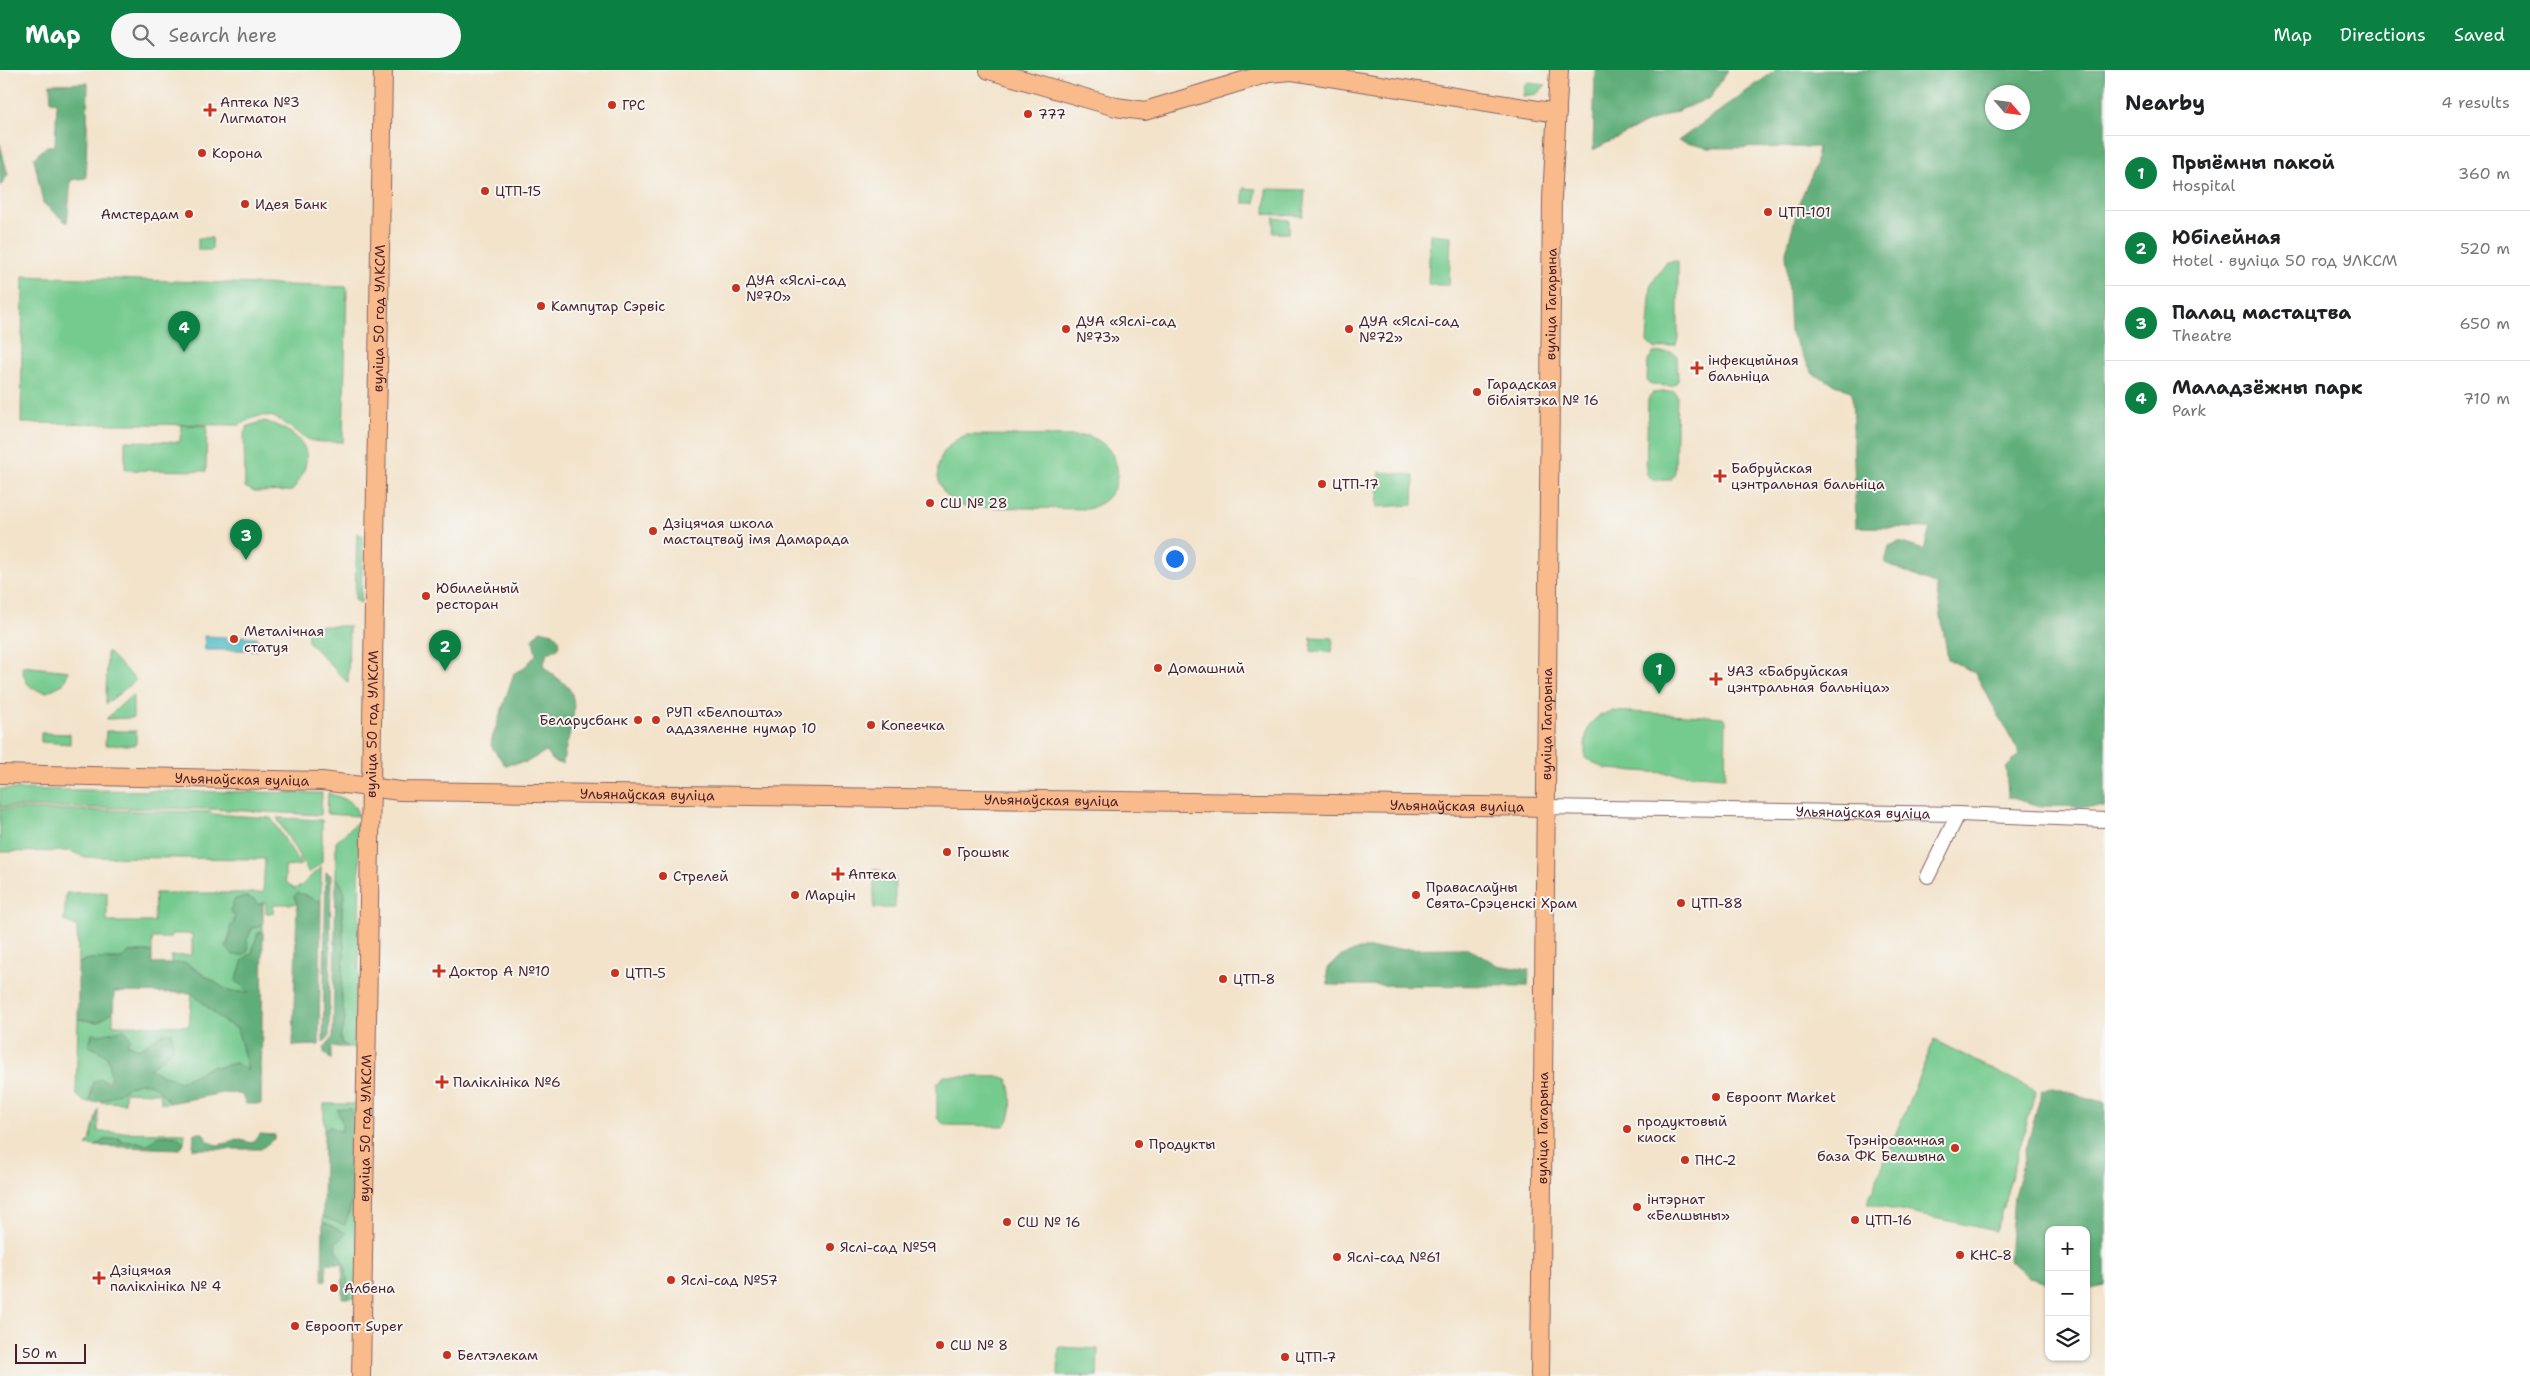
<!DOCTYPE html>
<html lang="en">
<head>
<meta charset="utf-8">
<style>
  :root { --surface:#fff; --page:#f6f6f6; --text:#202124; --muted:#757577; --line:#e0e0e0; --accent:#0b8043 }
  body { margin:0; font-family:"Shantell Sans",sans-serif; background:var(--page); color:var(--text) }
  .controls { position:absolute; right:15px; bottom:15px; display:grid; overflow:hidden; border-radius:10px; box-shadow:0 1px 4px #0004 }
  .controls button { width:45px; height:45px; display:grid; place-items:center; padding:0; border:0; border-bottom:1px solid var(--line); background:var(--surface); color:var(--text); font:25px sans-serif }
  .compass { position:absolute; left:1985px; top:15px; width:45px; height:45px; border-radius:50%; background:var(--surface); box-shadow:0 1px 4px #0004; rotate:118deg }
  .scale { position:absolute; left:15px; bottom:12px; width:71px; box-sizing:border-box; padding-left:5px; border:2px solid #4a1f2b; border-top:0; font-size:14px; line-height:18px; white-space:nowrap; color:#4a1f2b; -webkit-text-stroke:4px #f6f6f2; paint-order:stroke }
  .you { position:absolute; left:1174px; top:488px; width:18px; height:18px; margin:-12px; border:4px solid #fff; border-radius:50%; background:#1a73e8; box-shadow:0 0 0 8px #1a73e833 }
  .badge { display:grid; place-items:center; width:32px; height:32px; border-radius:50%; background:var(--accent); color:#fff; font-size:16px; font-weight:700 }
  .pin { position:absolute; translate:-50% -41px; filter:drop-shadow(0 1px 2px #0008) }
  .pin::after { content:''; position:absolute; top:26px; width:18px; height:15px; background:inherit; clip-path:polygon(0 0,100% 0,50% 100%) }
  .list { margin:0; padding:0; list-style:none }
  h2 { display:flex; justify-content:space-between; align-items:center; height:65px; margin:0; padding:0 20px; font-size:21px }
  h2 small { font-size:16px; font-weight:400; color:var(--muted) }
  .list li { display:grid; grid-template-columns:32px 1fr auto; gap:15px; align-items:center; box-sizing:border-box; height:75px; padding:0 20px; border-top:1px solid var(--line) }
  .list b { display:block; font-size:19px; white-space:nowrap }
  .list p { margin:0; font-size:16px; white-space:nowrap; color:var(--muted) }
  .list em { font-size:16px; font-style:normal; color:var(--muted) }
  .icon { flex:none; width:28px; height:28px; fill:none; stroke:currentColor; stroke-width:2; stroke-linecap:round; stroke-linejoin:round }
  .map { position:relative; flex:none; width:2105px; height:1306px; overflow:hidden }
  header { display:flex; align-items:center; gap:30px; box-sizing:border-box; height:70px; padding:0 25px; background:var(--accent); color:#fff }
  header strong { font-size:24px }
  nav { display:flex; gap:28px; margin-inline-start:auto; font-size:18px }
  .search { width:350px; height:45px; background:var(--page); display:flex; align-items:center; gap:12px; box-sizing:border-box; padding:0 18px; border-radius:28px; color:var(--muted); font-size:19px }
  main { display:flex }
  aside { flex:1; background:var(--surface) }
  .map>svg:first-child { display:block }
  .green { fill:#74ca8e; stroke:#5f745c }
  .forest { fill:#5fae79; stroke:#546652; fill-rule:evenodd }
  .water { fill:#4fbdc6; stroke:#4c6e78 }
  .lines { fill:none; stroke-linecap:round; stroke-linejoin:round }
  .minor-casing { stroke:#856463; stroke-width:16 }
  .major-casing { stroke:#856463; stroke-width:20 }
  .minor { stroke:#fff; stroke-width:14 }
  .major { stroke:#fabb8c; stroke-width:18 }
  .poi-dot { fill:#c8321e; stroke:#f6f6f2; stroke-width:2 }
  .labels { text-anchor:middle; stroke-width:4; stroke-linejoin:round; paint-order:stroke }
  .poi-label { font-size:14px; fill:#4a1f2b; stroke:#f6f6f2; text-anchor:start }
  .street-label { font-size:14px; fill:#4a1f2b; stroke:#f6f6f2 }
</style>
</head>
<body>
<header>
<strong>Map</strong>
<div class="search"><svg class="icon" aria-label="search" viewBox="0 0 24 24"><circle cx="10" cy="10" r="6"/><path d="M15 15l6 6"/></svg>Search here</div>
<nav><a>Map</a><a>Directions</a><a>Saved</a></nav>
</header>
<main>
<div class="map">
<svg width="2105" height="1306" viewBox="0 0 2105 1306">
  <rect width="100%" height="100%" fill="#f6f6f2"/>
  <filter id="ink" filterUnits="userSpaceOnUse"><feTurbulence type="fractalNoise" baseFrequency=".02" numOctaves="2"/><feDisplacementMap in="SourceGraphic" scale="10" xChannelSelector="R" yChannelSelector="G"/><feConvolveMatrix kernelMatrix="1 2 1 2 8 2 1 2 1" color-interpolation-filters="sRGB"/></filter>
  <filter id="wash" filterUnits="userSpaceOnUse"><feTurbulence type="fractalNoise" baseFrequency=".0096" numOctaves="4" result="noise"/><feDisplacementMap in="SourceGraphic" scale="20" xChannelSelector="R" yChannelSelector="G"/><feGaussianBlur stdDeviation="1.12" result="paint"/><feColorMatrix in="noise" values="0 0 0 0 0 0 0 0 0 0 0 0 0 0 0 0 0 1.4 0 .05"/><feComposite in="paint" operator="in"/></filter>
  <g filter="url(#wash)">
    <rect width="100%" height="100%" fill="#f3e3cb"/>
    <path class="green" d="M1529,13L1546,15L1537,24L1523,26L1525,14Z
      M1243,118L1256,119L1255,133H1243Z
      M1266,119L1305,120L1303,146L1265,144Z
      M1274,148L1289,150V163H1273Z
      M1430,164L1451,166L1449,215H1428Z
      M198,168H212V180H198Z
      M1678,191V268L1676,275L1656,279L1647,272L1651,214L1667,192Z
      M23,206L347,217L343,372C334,371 317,374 308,369C281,355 275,333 239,355L21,353Z
      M1672,282L1677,286L1678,311L1672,316L1652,315L1647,311L1648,290L1653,283Z
      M1674,321L1677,326L1675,402L1671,410H1652L1646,403L1648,330L1652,323Z
      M265,351C305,365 320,383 292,421L255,422L245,417L244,363L248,356Z
      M181,355L207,356L206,401L125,400V371L180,372Z
      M966,365L1089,366C1127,380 1127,427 1088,439L965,437C927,423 930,379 966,365Z
      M1380,402L1414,405L1413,435L1377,437Z
      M357,463L363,466L361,533L355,530Z
      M308,556H349L348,613L308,571Z
      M1311,567L1333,568L1332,582L1311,581Z
      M107,581L136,610L106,634Z
      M22,596L69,601L63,614L47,622C30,621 24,613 22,596Z
      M133,624V648L106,649Z
      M1612,641L1723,647L1726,651L1725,707L1606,699L1585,688C1585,663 1585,649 1612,641Z
      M106,661H136V675H105Z
      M41,663L70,664V674L41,672Z
      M0,719L322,723L321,745L209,739L0,737Z
      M328,723C341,728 356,730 358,746L327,744Z
      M0,739L210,742L213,744L271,748L301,795L285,797V810L294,819L301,816L321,796V831L311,830L305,824L294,826L297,834H274L273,843H266V833H263L230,840L235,846L226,877L247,870L252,858L259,857L263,854V861L258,863L252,882L243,890L236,911L250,922H230L186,893L171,894V886L192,885V864H171L170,868H152V882H129L121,889H87L78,894L77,856L64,851L66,823L107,822V852H154L155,823H263L265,789L85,787L70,781L0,782Z
      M277,748L322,750V792L309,803Z
      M357,752H360L358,978L348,977L342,973L340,967L345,950L341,923L344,884L342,834C346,826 342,813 336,807V772Z
      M874,798L895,808V838H874Z
      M192,923L223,951L237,958L249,1001L235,993L219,997L212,996L180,1012L149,999L173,979L164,963L139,979L127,974L113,963L101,965L89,976C111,987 108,985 111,1008L91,1017L90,1032H84L76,1024L78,949L98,952L113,942V955L189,956Z
      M1934,970L2036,1021L1996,1161L1867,1134Z
      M944,1006L1002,1007L1007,1009C1013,1019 1014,1049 1004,1056L945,1055L937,1048V1014Z
      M135,1013C155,1013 158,1017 170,1033H161L160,1023L125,1022V1033L101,1032Z
      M324,1034H365L362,1228H349L346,1199L336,1178L333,1156L323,1152V1147L345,1155L356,1092L351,1072L356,1048L351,1039L337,1040L342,1052V1062L329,1056L324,1060Z
      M98,1039V1062L185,1063L184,1073L176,1066H159L147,1075L138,1072L104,1070L96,1076L86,1075L90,1071Z
      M1059,1277L1098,1279L1097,1306H1058Z"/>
    <path class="forest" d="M1595,0H1728L1710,28L1644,54L1593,80Z
      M1776,0H2105V737L2041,736L2008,727L2006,698L2020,684L1975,603L1948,589L1936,515L1885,493L1889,476L1899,472L1924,480L1930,458L1856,457L1852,322L1813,304L1790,262L1786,182L1800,130L1815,97L1818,77L1708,78L1678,71ZM1992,22H2022V52H1992Z
      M88,13L86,108L71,110L67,153L43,133L34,88L47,76H55L57,32L51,31L50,14Z
      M0,74L8,105L0,116Z
      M540,560L553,563L560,570L558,579L547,583L543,596C550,603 560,609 567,616C584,635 564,673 563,694L554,692L546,681L527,692L505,695L491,676L492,669L514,603L523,599L536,585L533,569Z
      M326,802L331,805L329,967L323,972Z
      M336,807C343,814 347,825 342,834L344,884L341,923L345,950L340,967L342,973L348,977H331V990L324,982V978L333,967Z
      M297,823C307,824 311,830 321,831L319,975L293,976L297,834L294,826Z
      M246,827L255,830L258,835L263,833V854L259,857L252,858L247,870L248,880L244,885H233L226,877L230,868V858L234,852L235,847L230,840L235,829Z
      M263,861L261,1034H246L242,1025L228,1022L170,1033C137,988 126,1033 90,1032L93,1012L101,1009L107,1012L111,1008C108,985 111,987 89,976L92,964L101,965L124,959L131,968L127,974L139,979L164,963H172L173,980L149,999L180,1012L212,996L220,997L235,993L248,1000L237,958L223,951L192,923L114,922L113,942L98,952L78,949V894C98,884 101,891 121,889L129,882H152V894L185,893L230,922H249L236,911L243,890L252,882L258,863Z
      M1469,878L1497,895L1529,900L1528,916L1328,915L1327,903L1329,896L1340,887L1359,879Z
      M2050,1017L2105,1033V1216L2086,1220V1160H2049V1213L2029,1208L2009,1189L2014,1126L2042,1020Z
      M337,1039H351L356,1048L351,1072L356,1092L350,1139L345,1155L323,1147L324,1060L329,1056L342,1062V1052Z
      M194,1063H203C212,1080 222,1075 236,1069L252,1073L260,1064L275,1065V1068L261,1079H193Z
      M159,1066H176L184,1073L180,1079L96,1076L104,1070L119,1068L121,1072H138L147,1075Z
      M323,1152L346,1163L342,1168L336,1171V1178L346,1199L349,1228H342L343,1194L326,1193V1211L322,1210Z"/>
    <path class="water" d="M204,566L227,567V572H239L240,566L257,567V580H205Z"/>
  </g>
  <g filter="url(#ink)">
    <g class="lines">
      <defs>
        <g id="minor">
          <path id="s1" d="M1545,737L1958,744L2105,750"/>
          <path d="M1928,806L1958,744"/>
        </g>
        <g id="major">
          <path d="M989,0L1116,37L1145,41L1269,3L1292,1L1557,43"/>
          <path id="s2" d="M0,704L322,711L400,721L1545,737"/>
          <path id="s3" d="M361,1306L383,0"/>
          <path id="s4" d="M1540,1306L1552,128L1559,0"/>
        </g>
      </defs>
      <use href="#minor" class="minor-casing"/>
      <use href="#major" class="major-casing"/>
      <use href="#minor" class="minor"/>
      <use href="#major" class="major"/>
    </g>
  </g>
  <g class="poi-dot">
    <circle cx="612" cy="35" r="5"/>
    <path d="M207.5 32.5h5v5h5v5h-5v5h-5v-5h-5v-5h5z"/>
    <circle cx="1028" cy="44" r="5"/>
    <circle cx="202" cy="83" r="5"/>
    <circle cx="485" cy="121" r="5"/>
    <circle cx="245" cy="134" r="5"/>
    <circle cx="1768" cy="142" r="5"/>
    <circle cx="189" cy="144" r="5"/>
    <circle cx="736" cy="218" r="5"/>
    <circle cx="541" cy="236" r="5"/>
    <circle cx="1066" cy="259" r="5"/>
    <circle cx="1349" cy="259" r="5"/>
    <path d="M1694.5 290.5h5v5h5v5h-5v5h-5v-5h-5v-5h5z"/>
    <circle cx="1477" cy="322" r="5"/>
    <path d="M1717.5 398.5h5v5h5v5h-5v5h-5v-5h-5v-5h5z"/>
    <circle cx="1322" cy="414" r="5"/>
    <circle cx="930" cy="433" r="5"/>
    <circle cx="653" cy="461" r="5"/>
    <circle cx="426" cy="526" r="5"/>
    <circle cx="234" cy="569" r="5"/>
    <circle cx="1158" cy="598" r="5"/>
    <path d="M1713.5 601.5h5v5h5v5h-5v5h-5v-5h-5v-5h5z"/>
    <circle cx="638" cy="650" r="5"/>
    <circle cx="656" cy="650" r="5"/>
    <circle cx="871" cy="655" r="5"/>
    <circle cx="947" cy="782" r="5"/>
    <path d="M835.5 796.5h5v5h5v5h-5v5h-5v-5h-5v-5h5z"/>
    <circle cx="663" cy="806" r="5"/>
    <circle cx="795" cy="825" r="5"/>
    <circle cx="1416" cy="825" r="5"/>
    <circle cx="1681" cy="833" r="5"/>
    <path d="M436.5 893.5h5v5h5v5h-5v5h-5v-5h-5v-5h5z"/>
    <circle cx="615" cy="903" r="5"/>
    <circle cx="1223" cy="909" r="5"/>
    <path d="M439.5 1004.5h5v5h5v5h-5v5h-5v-5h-5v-5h5z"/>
    <circle cx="1716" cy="1027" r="5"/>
    <circle cx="1627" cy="1059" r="5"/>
    <circle cx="1139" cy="1074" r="5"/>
    <circle cx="1955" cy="1078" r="5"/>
    <circle cx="1685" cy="1090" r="5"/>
    <circle cx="1637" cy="1137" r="5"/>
    <circle cx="1855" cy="1150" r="5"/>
    <circle cx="1007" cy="1152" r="5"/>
    <circle cx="830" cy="1177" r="5"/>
    <circle cx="1960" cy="1185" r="5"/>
    <circle cx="1337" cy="1187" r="5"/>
    <path d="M96.5 1200.5h5v5h5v5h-5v5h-5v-5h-5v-5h5z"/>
    <circle cx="671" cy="1210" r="5"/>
    <circle cx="334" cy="1218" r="5"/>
    <circle cx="295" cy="1256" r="5"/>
    <circle cx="940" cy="1275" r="5"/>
    <circle cx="447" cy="1285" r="5"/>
    <circle cx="1285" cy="1287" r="5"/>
  </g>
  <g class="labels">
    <g class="poi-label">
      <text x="220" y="37">Аптека №3<tspan x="220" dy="16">Лигматон</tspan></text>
      <text x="622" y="40">ГРС</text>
      <text x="1038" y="49">777</text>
      <text x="212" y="88">Корона</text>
      <text x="495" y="126">ЦТП-15</text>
      <text x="255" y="139">Идея Банк</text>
      <text x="1778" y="147">ЦТП-101</text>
      <text x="179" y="149" text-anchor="end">Амстердам</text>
      <text x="746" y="215">ДУА «Яслі-сад<tspan x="746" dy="16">№70»</tspan></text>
      <text x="551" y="241">Кампутар Сэрвіс</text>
      <text x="1076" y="256">ДУА «Яслі-сад<tspan x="1076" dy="16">№73»</tspan></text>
      <text x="1359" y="256">ДУА «Яслі-сад<tspan x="1359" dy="16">№72»</tspan></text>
      <text x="1708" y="295">інфекцыйная<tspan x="1708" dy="16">бальніца</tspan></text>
      <text x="1487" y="319">Гарадская<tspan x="1487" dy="16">бібліятэка № 16</tspan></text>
      <text x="1731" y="403">Бабруйская<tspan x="1731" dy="16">цэнтральная бальніца</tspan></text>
      <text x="1332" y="419">ЦТП-17</text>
      <text x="940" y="438">СШ № 28</text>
      <text x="663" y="458">Дзіцячая школа<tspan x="663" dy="16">мастацтваў імя Дамарада</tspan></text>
      <text x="436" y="523">Юбилейный<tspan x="436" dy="16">ресторан</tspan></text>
      <text x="244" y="566">Металічная<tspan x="244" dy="16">статуя</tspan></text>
      <text x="1168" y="603">Домашний</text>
      <text x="1727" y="606">УАЗ «Бабруйская<tspan x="1727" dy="16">цэнтральная бальніца»</tspan></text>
      <text x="666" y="647">РУП «Белпошта»<tspan x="666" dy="16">аддзяленне нумар 10</tspan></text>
      <text x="628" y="655" text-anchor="end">Беларусбанк</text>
      <text x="881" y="660">Копеечка</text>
      <text x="957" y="787">Грошык</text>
      <text x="848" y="809">Аптека</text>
      <text x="673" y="811">Стрелей</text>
      <text x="1426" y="822">Праваслаўны<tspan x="1426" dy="16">Свята-Срэценскі Храм</tspan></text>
      <text x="805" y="830">Марцін</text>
      <text x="1691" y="838">ЦТП-88</text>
      <text x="449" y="906">Доктор А №10</text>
      <text x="625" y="908">ЦТП-5</text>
      <text x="1233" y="914">ЦТП-8</text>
      <text x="453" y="1017">Паліклініка №6</text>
      <text x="1726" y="1032">Евроопт Market</text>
      <text x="1637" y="1056">продуктовый<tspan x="1637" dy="16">киоск</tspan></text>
      <text x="1945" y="1075" text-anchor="end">Трэніровачная<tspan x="1945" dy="16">база ФК Белшына</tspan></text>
      <text x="1149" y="1079">Продукты</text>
      <text x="1695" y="1095">ПНС-2</text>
      <text x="1647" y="1134">інтэрнат<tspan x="1647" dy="16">«Белшыны»</tspan></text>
      <text x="1865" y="1155">ЦТП-16</text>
      <text x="1017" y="1157">СШ № 16</text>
      <text x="840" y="1182">Яслі-сад №59</text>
      <text x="1970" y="1190">КНС-8</text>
      <text x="1347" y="1192">Яслі-сад №61</text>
      <text x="110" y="1205">Дзіцячая<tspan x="110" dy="16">паліклініка № 4</tspan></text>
      <text x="681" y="1215">Яслі-сад №57</text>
      <text x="344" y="1223">Албена</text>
      <text x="305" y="1261">Евроопт Super</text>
      <text x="950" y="1280">СШ № 8</text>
      <text x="457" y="1290">Белтэлекам</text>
      <text x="1295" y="1292">ЦТП-7</text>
    </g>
    <g class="street-label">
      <text dy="5" stroke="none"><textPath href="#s4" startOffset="1072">вуліца Гагарына</textPath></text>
      <text dy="5" stroke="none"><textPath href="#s3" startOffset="1058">вуліца 50 год УЛКСМ</textPath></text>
      <text dy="5" stroke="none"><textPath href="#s3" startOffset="652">вуліца 50 год УЛКСМ</textPath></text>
      <text dy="5" stroke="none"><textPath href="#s4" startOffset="652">вуліца Гагарына</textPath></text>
      <text dy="5" stroke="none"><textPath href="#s2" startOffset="242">Ульянаўская вуліца</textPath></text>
      <text dy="5" stroke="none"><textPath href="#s2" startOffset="648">Ульянаўская вуліца</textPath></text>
      <text dy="5" stroke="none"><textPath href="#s2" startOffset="1052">Ульянаўская вуліца</textPath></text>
      <text dy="5" stroke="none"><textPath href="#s2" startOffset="1458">Ульянаўская вуліца</textPath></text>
      <text dy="5" stroke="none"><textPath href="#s1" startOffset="318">Ульянаўская вуліца</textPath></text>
      <text dy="5" stroke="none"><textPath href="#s3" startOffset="248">вуліца 50 год УЛКСМ</textPath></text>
      <text dy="5" stroke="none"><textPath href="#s4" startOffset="248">вуліца Гагарына</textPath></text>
    </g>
  </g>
</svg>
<div class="controls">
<button>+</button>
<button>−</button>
<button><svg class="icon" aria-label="layers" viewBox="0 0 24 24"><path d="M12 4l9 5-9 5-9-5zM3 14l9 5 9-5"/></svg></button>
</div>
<svg class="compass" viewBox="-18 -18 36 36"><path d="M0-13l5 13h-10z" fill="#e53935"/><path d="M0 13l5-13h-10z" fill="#757577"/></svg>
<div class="scale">50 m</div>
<div class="you"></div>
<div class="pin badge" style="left:1659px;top:624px">1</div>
<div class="pin badge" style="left:445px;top:601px">2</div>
<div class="pin badge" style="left:246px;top:490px">3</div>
<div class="pin badge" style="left:184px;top:282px">4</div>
</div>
<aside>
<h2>Nearby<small>4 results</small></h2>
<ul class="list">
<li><span class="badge">1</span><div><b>Прыёмны пакой</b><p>Hospital</p></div><em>360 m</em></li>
<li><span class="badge">2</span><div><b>Юбілейная</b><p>Hotel · вуліца 50 год УЛКСМ</p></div><em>520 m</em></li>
<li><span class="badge">3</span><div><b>Палац мастацтва</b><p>Theatre</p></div><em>650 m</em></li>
<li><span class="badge">4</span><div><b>Маладзёжны парк</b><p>Park</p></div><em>710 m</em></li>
</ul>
</aside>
</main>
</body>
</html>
